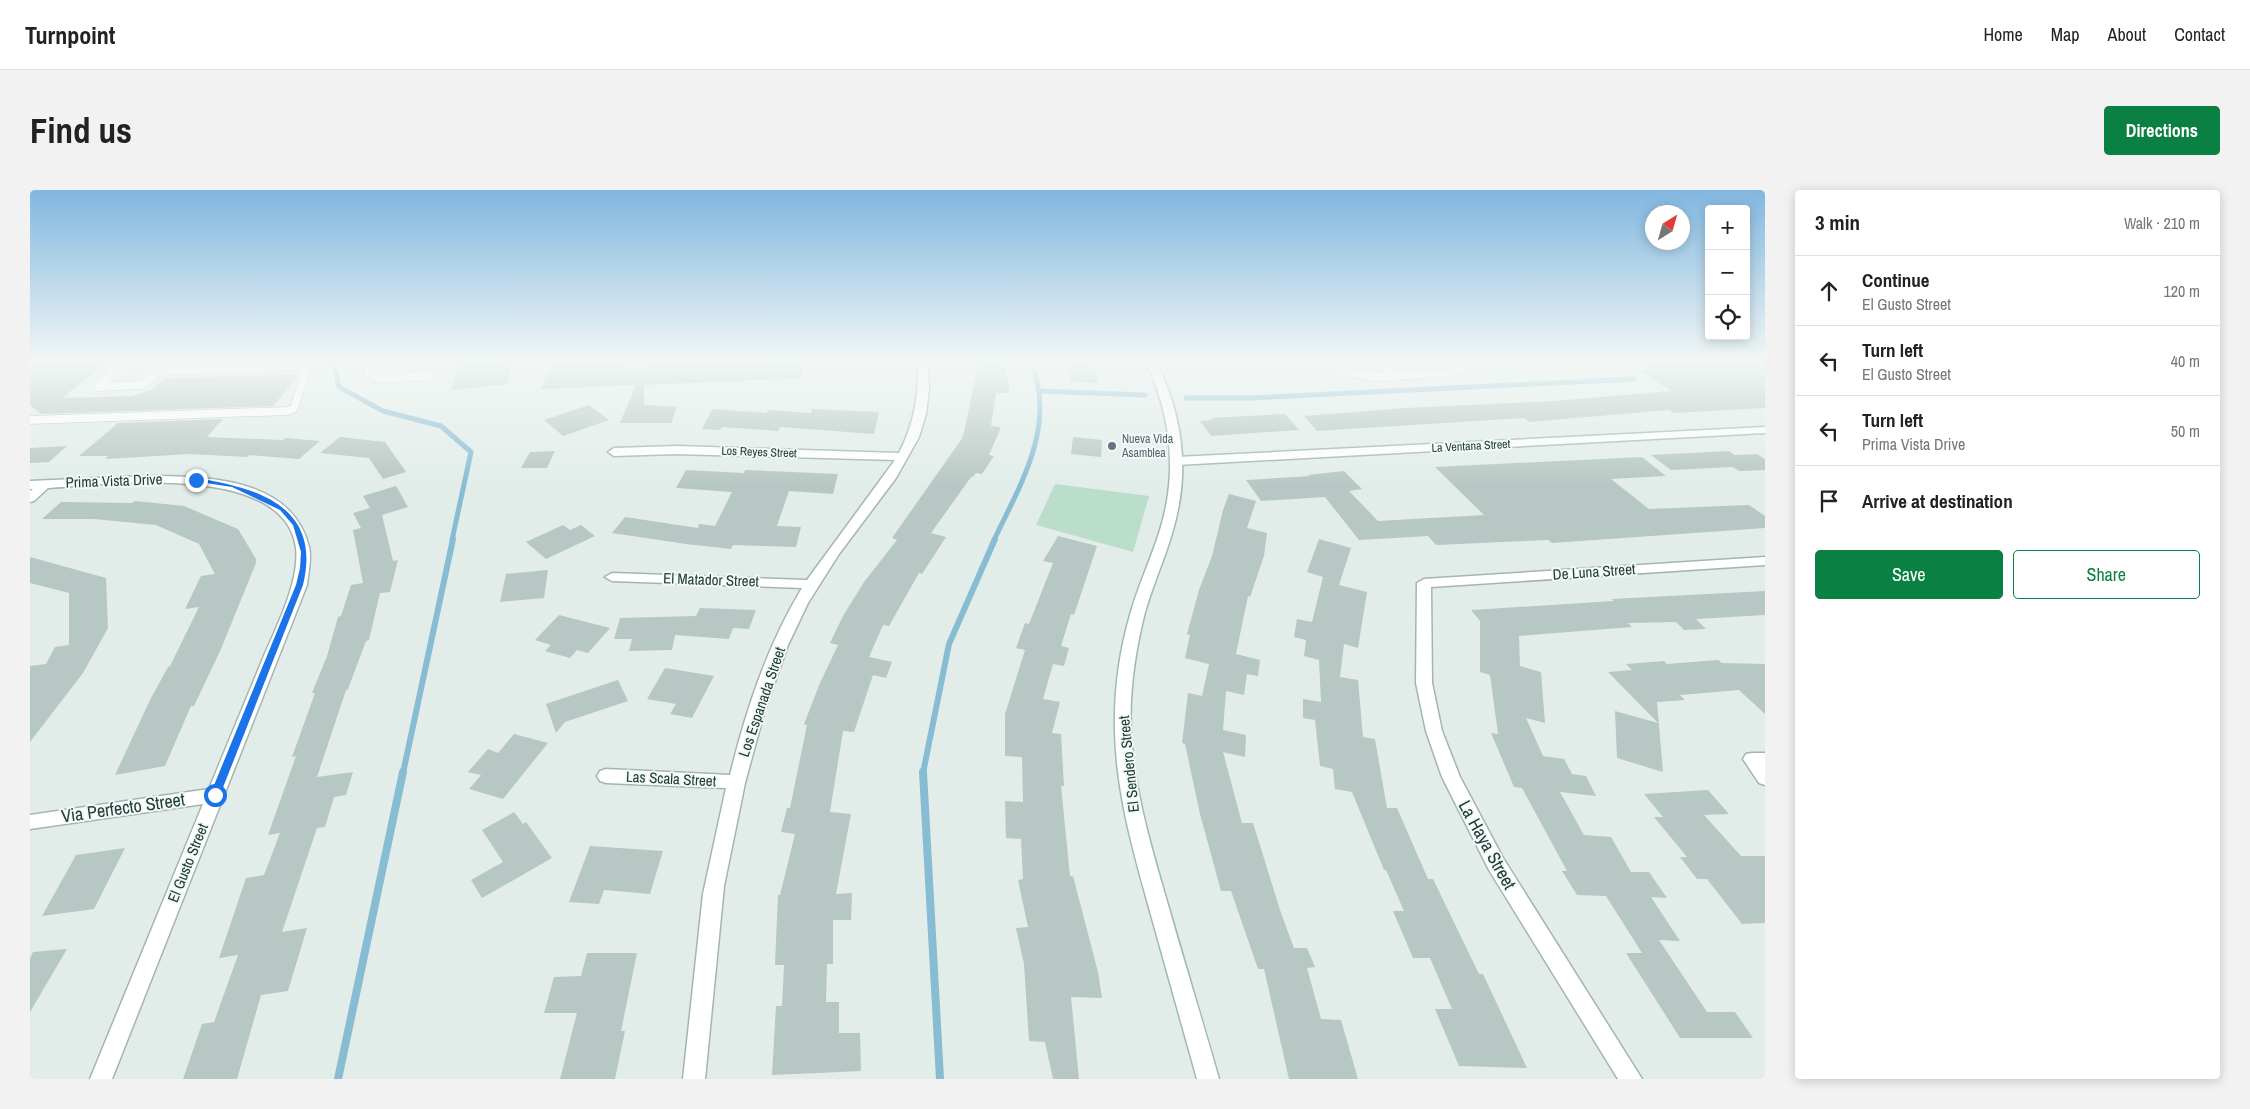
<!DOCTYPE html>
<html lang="en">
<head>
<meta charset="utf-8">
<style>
  :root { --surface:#fff; --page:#f2f2f2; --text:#222; --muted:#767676; --line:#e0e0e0; --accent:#0b8043 }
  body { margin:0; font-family:"Archivo Narrow",sans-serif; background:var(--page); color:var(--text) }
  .controls { position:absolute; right:15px; top:15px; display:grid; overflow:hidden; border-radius:5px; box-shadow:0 2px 12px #0003 }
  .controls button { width:45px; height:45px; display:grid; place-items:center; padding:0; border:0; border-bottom:1px solid var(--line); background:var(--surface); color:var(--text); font:25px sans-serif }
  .compass { position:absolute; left:1615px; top:15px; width:45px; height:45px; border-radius:50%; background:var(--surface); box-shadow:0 2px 12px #0003; rotate:37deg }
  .stop { position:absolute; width:15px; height:15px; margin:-11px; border:4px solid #1a73e8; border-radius:50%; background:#fff }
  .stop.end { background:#1a73e8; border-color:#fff; box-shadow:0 1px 5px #0008 }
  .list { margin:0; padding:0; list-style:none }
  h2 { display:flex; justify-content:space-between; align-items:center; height:65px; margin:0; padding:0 20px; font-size:21px }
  h2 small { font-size:16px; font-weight:400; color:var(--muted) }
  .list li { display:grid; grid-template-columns:32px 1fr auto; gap:15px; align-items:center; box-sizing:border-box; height:70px; padding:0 20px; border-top:1px solid var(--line) }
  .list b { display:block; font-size:19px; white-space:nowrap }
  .list p { margin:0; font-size:16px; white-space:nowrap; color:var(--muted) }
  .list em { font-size:16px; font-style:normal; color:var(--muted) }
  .actions { display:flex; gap:10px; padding:15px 20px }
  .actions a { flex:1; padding:11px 0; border:1px solid var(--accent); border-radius:5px; text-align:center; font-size:18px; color:var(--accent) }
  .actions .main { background:var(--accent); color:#fff }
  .icon { flex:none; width:28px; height:28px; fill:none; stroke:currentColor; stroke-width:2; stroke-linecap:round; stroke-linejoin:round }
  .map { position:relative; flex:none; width:1735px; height:889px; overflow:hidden; border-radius:5px }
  header { display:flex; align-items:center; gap:30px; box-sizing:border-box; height:70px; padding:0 25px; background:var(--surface); border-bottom:1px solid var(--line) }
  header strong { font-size:24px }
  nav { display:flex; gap:28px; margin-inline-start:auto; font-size:18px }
  .intro { display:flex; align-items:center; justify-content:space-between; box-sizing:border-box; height:120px; padding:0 30px }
  h1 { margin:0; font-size:35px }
  .button { padding:12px 22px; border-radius:5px; background:var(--accent); color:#fff; font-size:18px; font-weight:700 }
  main { display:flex; gap:30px; padding:0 30px }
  aside { flex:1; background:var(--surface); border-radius:5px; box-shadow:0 2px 12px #0003 }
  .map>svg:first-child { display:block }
  .green { fill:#badec9 }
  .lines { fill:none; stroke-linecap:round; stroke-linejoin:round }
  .stream-far2 { stroke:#88bcd3; stroke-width:5 }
  .stream-far1 { stroke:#88bcd3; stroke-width:6 }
  .stream { stroke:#88bcd3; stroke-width:8 }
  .building { fill:#b7c7c3 }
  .lane-casing { stroke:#a4b5b1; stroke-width:9 }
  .street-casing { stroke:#a4b5b1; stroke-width:3 }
  .secondary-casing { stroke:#a0b9b3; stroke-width:3 }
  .lane { stroke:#fff; stroke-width:8 }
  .street { fill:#fff; fill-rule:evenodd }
  .secondary { fill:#fff; fill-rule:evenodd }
  .route { fill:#1a73e8 }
  .worship-dot { fill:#6b7280; stroke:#f3f9f7; stroke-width:2 }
  .labels { text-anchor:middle; stroke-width:4; stroke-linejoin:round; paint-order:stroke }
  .far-worship-label { font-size:12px; fill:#5b616d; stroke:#f3f9f7; text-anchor:start }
  .far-street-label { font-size:12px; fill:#213e3b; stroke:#f3f9f7 }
  .street-label { font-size:15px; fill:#213e3b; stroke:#f3f9f7 }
  .near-street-label { font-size:18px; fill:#213e3b; stroke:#f3f9f7 }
</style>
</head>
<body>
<header>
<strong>Turnpoint</strong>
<nav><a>Home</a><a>Map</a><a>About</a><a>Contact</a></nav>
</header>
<div class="intro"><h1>Find us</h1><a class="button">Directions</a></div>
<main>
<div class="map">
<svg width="1735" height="889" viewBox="0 0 1735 889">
  <rect width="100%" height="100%" fill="#e2ede9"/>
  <path class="green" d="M1025,294L1119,306L1103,362L1006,335Z"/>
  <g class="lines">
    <path class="stream-far2" d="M304,172L309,197L353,221L411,236L441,262L422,350
      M1009,201L1115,205
      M1156,208H1221L1604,189
      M964,350C991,293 1027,236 1001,172"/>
    <path class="stream-far1" d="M373,583L423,349
      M893,583L919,454L965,349"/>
    <path class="stream" d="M893,582L910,889
      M308,889L373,582"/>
  </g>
  <path class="building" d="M0,172H77L32,208L102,206L123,199L132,191L140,188L269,185L243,216L11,224L0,215Z
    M428,172H481L478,194L422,200Z
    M522,172H597L596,176L705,172H771L772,188L614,195V215L647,217L641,233H590L606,195L511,199Z
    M949,172H975V187H978L979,203H966L961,236L971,237L959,265L964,266L952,284L946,283L943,287H941L901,343L916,347L892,384L889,383L859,436L853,435L839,467L862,472L856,488L843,485L824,542L813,541L800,622L821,624L806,704L822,703L821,730H803V774H797L796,812H809V843H830L831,881L742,885L746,816H752L754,775H745L748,705H750L765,644L751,642L757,618H760L777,535L774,534L790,493L808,455L800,453L813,426L834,392L867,350L862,348L931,250L934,242Z
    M1036,172H1060L1069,189H1066L1067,193L1041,192Z
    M1609,172H1735V218L1643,223L1639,220L1499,232L1495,228L1287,241L1274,226L1376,218L1524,211L1641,201L1608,179H1620Z
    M559,215L579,230L533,246L514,230Z
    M682,219L737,223L738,220L781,223L782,219L849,222L844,244L750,237L748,241L692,237L690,240L672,239Z
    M1255,224L1269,240L1181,246L1170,231L1183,230L1181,228Z
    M193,229L177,247L253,250L255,248L290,251L269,269L219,265L217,267L160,264L75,269L78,266H49L88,233Z
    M310,247L355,252L376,282L353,289L339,268L290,263Z
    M1043,247L1072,250L1071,267L1041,264Z
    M37,256L19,272L0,273V258Z
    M525,261L517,278H491L500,262Z
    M1699,261L1704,265L1727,264L1735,269V280L1709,281L1703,277L1641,280L1621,265Z
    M1612,267L1636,286L1581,289L1619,319L1719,315L1735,326V338L1522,353L1518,350L1406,355L1398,346L1329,350L1295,307L1231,311L1216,290L1280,286L1278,285L1314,281L1332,299L1319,301L1348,331L1454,325L1405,277Z
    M656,280L714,283L715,280L808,284L803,304L759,301L747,336L771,337L766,357L703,355L701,359L656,354L582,343L595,327L668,338L669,334L685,336L702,302L646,298Z
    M366,296L378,317L352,325L363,371L368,370L360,402L350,403L339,450L336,451L318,499L316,500L287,587L323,582L316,605L304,607L295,637L287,638L252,742L277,738L258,801L231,805L207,889H153L172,834L184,832L208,765L189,768L216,688L234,685L250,643L238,645L266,566L262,567L285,503H282L297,466L308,427L311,426L321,395L333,393L323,340L331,338L323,323L340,318L333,306Z
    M1199,304L1226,311L1217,338L1237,343L1234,366L1220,407L1218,406L1206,464L1230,470L1228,486L1217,484L1214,505L1196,501L1193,540L1216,545L1215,567L1193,562L1212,633H1223L1251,723L1264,758H1277L1285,777L1277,778L1291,829L1311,830L1328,889H1259L1234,779H1228L1201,701H1191L1170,624L1155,554L1152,553L1158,503L1172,506L1179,474L1155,468L1160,445L1157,444L1169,400L1182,366L1193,320Z
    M105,311L154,316L208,339L226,369V373L191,459L164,516H161L135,576L85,585L120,510L138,477L140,476L169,417L155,419L171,386L185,384L169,354L126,335L64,329H12L31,312L102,313Z
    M533,335L540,340L551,335L565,346L516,369L496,352Z
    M1028,346L1067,356L1044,425L1041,424L1031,456L1039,458L1034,476L1023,474L1013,509L1030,512L1022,543L1031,544L1034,596H1031L1040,686H1043L1068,782L1072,808L1041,807L1049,889H1023L1015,852L999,851L994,774L986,738L998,737L988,690L993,689L991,649L976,648L975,611L993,612L992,567L975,566V524L995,460L986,458L995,433L999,434L1023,373L1013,371Z
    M1289,349L1321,358L1309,395L1337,402L1328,458L1314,454L1310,487L1328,490L1333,547L1345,549L1357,618H1367L1398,689H1403L1449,784H1453L1497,878L1429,876L1405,819H1422L1400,768H1383L1363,721H1374L1356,680H1354L1322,602L1305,599L1303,579L1290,576L1285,530L1273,528V509L1291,512L1289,470L1274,466L1276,450L1264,447L1267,429L1282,432L1293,387L1277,382Z
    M0,367L76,388L78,438L53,483L0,552V476L16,474L25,457L39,455V403L0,393Z
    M518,380L514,408L470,412L476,384Z
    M1735,401V425L1666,429L1676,439L1654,440L1646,432L1598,433L1602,437L1489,446L1490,476L1511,482L1515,533L1496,528L1513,566L1534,569L1542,584L1556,586L1566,606L1530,602L1554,645L1581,647L1601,682H1619L1637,708L1621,707L1650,751L1629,750L1677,822H1705L1723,848H1650L1596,763H1612L1576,706L1547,705L1532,681H1537L1492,598L1484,597L1461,543L1468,544L1460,485L1450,482V431L1441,420L1584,411L1582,409Z
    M670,418L726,420L719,439L703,438L699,449L645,445L642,460L599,461L602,449H584L590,428L666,426Z
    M529,425L580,438L558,463L547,460L540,468L515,461L521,455L505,450Z
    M1688,470L1692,473L1735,474V524L1709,500L1650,505L1655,510L1627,512L1633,582L1587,568L1585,521L1628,533L1578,482L1602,480L1596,474L1634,471L1637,474Z
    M635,478L684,486L662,528L640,524L646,514L617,509Z
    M588,490L598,511L535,532L526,543L516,514Z
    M484,544L518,553L473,609L439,599L451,585L438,582L458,559L468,563Z
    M1678,600L1699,624L1674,625L1711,666H1735V733L1712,734L1677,689H1667L1650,667H1657L1624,627H1633L1614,604Z
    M484,622L493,634L496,632L522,668L452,708L441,690L473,672L452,640Z
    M560,656L633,661L620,704L574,700L569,714L539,712Z
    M95,658L64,719L12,726L46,665Z
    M37,759L0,822V768L3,762Z
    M557,763H607L591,841H595L585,889H530L547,823H514L524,787L551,786Z"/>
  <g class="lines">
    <defs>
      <path id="lane" d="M96,172L68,197L113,195L138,172
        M342,172L338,182L351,189L399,186
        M1305,172L1316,182L1344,187L1426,182L1431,179L1426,172
        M1348,172L1364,186
        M127,182L277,175
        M0,230L258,221L264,218L279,172"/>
      <path id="street" d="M888,172H898L899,199L896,224L889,247L866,288L809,364L778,413L758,455L734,523L715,593L694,696L675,889H653L673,704L696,598L576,593L570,591L567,586L570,581L576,579L700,585C716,520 737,456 772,398L582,391L575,387L582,383L777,390L865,270L647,264L584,266L578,262L584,258L647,256L869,263C884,233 889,206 888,172Z
        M1735,237V243L1147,275L1141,271L1147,267Z
        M113,286C172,286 262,286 279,357C282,368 278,384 277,395L82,889H60L173,614L0,639V625L179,599C196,557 214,515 231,473C244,441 270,393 266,358C255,272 79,294 18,298L4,311L0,312V301L3,299H0V291Z
        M1735,367V375L1401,397L1402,493L1412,541L1430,587L1473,668L1612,889H1588L1459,680L1412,587L1396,541L1386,493L1387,393L1394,389Z
        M1722,563H1735V595L1729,593L1713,569L1716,564Z"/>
      <path id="secondary" d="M1116,172H1126C1153,225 1160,282 1143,340C1135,369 1122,396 1114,426C1105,463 1099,503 1101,542C1104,599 1120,653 1136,708C1153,768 1172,829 1189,889H1167C1150,828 1133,768 1116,707C1101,653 1086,598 1085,541C1084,502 1089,463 1100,425C1108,396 1121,369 1130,340C1148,282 1141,226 1116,172Z"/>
    </defs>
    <use href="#lane" class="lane-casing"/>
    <use href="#street" class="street-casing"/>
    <use href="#secondary" class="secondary-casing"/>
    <use href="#lane" class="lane"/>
    <use href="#street" class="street"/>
    <use href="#secondary" class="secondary"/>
  </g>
  <linearGradient id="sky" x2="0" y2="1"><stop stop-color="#81b7e0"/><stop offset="0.58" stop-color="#f2f7f5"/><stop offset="1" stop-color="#f2f7f5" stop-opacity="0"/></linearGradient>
  <rect width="1735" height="296" fill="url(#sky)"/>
  <path class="route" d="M166,288C229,298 292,317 273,395L190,605L185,609L180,605L266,395L270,378L271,362L263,335L250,320L202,297L163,291V288Z"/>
  <circle class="worship-dot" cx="1082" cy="256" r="5"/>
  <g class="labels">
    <g class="far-worship-label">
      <text x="1092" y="253">Nueva Vida<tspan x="1092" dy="14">Asamblea</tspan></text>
    </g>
    <g class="far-street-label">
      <text transform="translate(1441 256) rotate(-3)" y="4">La Ventana Street</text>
      <text transform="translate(729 262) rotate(2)" y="4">Los Reyes Street</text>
    </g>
    <g class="street-label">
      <text transform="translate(84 291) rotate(-2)" y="5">Prima Vista Drive</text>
      <text transform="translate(1564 382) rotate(-4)" y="5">De Luna Street</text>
      <text transform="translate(681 390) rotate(2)" y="5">El Matador Street</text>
      <text transform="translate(732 512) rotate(-71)" y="5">Los Espanada Street</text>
      <text transform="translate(1099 574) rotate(-96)" y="5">El Sendero Street</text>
      <text transform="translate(641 589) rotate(3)" y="5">Las Scala Street</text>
      <text transform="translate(158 673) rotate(-68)" y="5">El Gusto Street</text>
    </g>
    <g class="near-street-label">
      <text transform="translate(93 618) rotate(-8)" y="6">Via Perfecto Street</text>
      <text transform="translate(1457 655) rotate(61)" y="6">La Haya Street</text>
    </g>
  </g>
</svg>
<div class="controls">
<button>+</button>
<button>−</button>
<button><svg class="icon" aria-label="locate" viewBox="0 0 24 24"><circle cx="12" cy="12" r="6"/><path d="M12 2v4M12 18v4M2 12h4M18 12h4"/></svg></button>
</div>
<svg class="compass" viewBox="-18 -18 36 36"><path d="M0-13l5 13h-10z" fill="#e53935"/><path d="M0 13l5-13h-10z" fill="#767676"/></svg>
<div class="stop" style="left:185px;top:605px"></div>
<div class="stop end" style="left:166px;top:290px"></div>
</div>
<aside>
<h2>3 min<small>Walk · 210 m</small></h2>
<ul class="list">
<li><svg class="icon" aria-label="ahead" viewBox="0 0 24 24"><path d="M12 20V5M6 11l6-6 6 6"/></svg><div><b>Continue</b><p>El Gusto Street</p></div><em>120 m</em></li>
<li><svg class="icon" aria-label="left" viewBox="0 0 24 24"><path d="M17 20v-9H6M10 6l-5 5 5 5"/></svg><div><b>Turn left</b><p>El Gusto Street</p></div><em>40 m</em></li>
<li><svg class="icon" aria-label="left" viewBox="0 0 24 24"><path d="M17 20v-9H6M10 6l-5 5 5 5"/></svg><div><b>Turn left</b><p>Prima Vista Drive</p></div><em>50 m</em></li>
<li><svg class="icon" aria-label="arrive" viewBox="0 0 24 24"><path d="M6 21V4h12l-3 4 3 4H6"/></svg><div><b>Arrive at destination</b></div></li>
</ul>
<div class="actions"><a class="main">Save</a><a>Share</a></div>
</aside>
</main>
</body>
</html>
